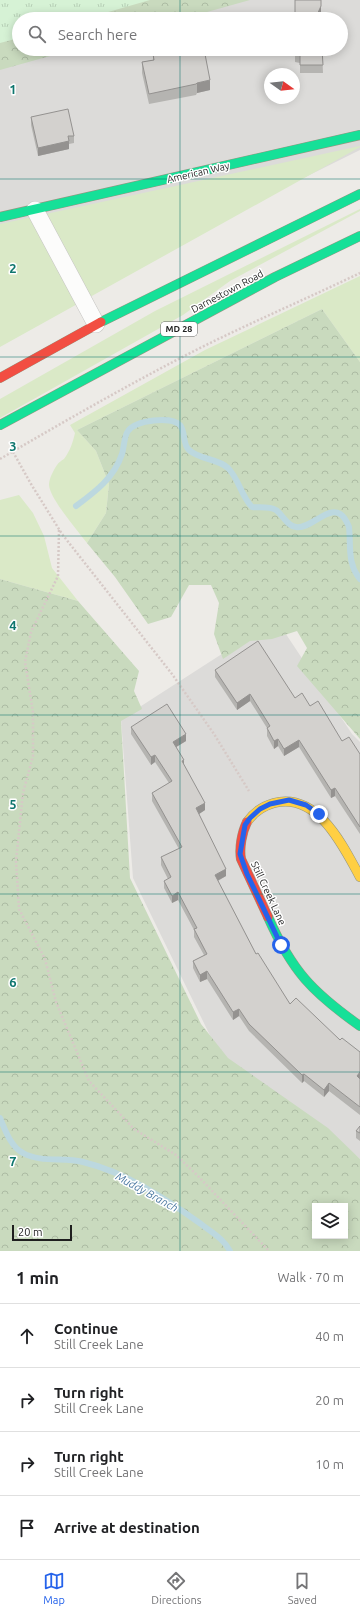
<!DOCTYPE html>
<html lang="en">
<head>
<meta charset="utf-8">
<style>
  :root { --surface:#fff; --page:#f6f6f6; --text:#202124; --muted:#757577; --line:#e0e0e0; --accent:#2563eb }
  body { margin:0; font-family:Ubuntu,sans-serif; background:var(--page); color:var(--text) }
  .controls { position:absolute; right:12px; bottom:12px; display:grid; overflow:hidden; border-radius:0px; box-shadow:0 2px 10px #0003 }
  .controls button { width:36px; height:36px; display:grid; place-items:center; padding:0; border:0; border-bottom:1px solid var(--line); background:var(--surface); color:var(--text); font:20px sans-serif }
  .compass { position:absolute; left:264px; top:68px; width:36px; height:36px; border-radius:50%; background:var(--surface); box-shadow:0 2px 10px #0003; rotate:105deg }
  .scale { position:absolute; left:12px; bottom:10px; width:60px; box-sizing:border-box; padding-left:4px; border:2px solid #1f1f1f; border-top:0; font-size:11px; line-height:14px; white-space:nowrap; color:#1f1f1f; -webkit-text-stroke:3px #fff; paint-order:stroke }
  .stop { position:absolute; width:12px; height:12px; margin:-9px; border:3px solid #2563eb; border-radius:50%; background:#fff }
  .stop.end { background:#2563eb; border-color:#fff; box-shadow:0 1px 4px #0008 }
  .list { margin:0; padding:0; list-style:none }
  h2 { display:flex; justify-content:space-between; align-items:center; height:52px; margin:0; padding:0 16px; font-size:17px }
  h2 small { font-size:13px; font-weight:400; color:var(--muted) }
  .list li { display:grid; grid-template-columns:26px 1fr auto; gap:12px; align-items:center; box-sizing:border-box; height:64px; padding:0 16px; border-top:1px solid var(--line) }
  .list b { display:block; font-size:15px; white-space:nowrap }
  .list p { margin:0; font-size:13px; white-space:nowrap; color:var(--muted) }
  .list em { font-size:13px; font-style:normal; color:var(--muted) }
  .icon { flex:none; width:22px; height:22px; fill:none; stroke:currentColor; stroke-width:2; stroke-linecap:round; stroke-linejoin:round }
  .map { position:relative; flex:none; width:360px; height:1251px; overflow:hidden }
  .search { position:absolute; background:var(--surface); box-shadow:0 2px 10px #0003; left:12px; right:12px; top:12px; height:44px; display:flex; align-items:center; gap:10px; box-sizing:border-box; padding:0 14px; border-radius:22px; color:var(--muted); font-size:15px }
  .sheet { height:308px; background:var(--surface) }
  nav { display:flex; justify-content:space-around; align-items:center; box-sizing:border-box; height:56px; border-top:1px solid var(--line); background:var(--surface); font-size:11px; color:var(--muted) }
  nav a { display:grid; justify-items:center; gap:2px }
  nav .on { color:var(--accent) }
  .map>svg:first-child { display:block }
  .residential { fill:#dcdbd9; fill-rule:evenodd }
  .grass { fill:#dae9c7 }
  .forest { fill:url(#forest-crowns); fill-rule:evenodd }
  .park { fill:url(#park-tufts) }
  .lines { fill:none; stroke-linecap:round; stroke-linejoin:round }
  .stream { stroke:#bcd8df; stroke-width:6 }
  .street-casing { stroke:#c6c5c3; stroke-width:18 }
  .fast-casing { stroke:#959680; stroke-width:10 }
  .slow-casing { stroke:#959680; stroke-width:10 }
  .jam-casing { stroke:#959680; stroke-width:10 }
  .path { stroke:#d6c9c6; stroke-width:2.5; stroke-dasharray:2 2; stroke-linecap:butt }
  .street { stroke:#fcfcfb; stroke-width:17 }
  .fast { stroke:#16e098; stroke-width:9 }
  .slow { stroke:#ffcf43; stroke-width:9 }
  .jam { stroke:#f24e42; stroke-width:9 }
  .wall { fill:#b5b4b1 }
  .shaded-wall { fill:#949290 }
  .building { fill:#d3d1ce; stroke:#949290 }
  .route { stroke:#2563eb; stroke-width:5 }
  .grid { fill:none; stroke:#0f766e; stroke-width:1; stroke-opacity:0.55 }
  .labels { text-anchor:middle; stroke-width:3; stroke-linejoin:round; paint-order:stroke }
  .shield { fill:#fff; stroke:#626262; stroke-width:1 }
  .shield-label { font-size:9px; font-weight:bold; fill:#1f1f1f }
  .street-label { font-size:10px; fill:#1f1f1f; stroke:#fff }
  .water-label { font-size:11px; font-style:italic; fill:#4c79a2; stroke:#fff }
  .grid-label { font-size:13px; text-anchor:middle; font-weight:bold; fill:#0f766e; stroke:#fff; stroke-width:3; stroke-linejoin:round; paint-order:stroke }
</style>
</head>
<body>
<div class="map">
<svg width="360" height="1251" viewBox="0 0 360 1251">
  <defs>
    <pattern id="forest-crowns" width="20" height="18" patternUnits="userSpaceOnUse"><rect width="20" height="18" fill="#c9dabe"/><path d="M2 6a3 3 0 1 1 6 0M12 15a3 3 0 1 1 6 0" fill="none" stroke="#acbba3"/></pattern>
    <pattern id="park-tufts" width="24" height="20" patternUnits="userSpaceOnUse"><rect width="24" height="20" fill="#d6f2d5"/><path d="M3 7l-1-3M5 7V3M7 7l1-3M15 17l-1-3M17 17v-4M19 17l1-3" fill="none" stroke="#b7cfb6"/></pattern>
  </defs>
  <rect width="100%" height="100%" fill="#edebe7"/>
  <path class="residential" d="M150,0H360V150L132,263L0,334V43L19,49H341V19H84ZM270,74H294V98H270Z
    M276,619L352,734L360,742V1159L342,1143L223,1062L133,878L121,719Z"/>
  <path class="grass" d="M360,146V147L0,347V224Z
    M360,209V211L230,281L183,315L0,418V399L155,311Z
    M360,276V362L322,309L77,430L96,451L109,484L106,513L87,543C78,531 50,499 49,485C49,479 53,471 57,465C59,462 61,461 64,459C70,451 73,442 75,433L70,425L205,350Z
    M19,495L33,513L44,536L52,568L78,601L0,579V500Z"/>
  <path class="forest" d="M0,0H250L182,19H19V49H75L0,70Z
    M322,309L360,362V739L297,666L307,648L297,631L272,639L250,641L223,659L214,634L219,603L211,585H189L171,617L148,624L115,577L87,543L106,513L109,484L96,451L77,430Z
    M0,579L78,601L139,671L134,691L142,709L121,721L130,878L201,1024L228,1058L328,1128L360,1159V1251H0ZM315,1206H345V1236H315Z"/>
  <path class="park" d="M0,0H150L84,19H19V38L0,43Z"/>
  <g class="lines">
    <path class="stream" d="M76,506C95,492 114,478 122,454C124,448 124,436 128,431C136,420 171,416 180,425C186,432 182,444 189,450C200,460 217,458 228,468C239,479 241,496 252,507C259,508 269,506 276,510C283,515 287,526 296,527C312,530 332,499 345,519C346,521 348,524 349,527C351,545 347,564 360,579
      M0,1118C5,1130 11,1147 23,1153C41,1163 63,1157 83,1162C125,1172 166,1199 201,1224C211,1232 224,1239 230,1251"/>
    <defs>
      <path id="street" d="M35,210L96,324"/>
      <path id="fast" d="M0,217L360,135
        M101,322L360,194
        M0,425L275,277L360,236
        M268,917C292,971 312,992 360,1026"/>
      <path id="slow" d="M247,822C254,812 263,806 274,803C318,792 343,846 360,877"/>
      <path id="jam" d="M0,378L101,322
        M247,822C242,832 239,848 241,859L268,917"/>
    </defs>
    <use href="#street" class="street-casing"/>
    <use href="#fast" class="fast-casing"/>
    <use href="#slow" class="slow-casing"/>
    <use href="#jam" class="jam-casing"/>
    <path class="path" d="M13,452L31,484L62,534L172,674L214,734L249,791
      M0,459C65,421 131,383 198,349C252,322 306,299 360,273
      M59,530L58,576L31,632L25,662L33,712V756L23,793L16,861L19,909L45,959L56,1002L89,1081L134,1129L176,1155L198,1176L269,1251"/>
    <use href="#street" class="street"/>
    <use href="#fast" class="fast"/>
    <use href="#slow" class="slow"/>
    <use href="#jam" class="jam"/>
  </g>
  <path class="wall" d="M295,49H322L323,73H300V63L295,62Z
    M153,54H174L210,90L197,93L196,95L149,104L142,73V62L153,60Z
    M31,117L74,136V143L69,144V149L38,156L31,125Z
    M215,670L295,698L310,706L342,741L360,754V834L335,796L331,798L299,747L284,756L278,746L274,749L267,736V728L250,701L237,710L215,677Z
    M131,727L186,741L176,747L184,766L205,810L199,814L226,876L218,881L256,954L290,1004L340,1040L360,1052V1115L329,1091L324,1097L304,1081L302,1083L249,1031L239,1016L233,1020L207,979L200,982L193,968V961L204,955L194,937V930L178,900L172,903L164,888V881L168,879L161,865V857L179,849L152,801V793L169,783L155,762L151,765L131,734Z
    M360,1126V1141L356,1138V1131Z"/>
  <path class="shaded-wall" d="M321,6V13L318,19L316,17Z
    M210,80V90L197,93V83Z
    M69,141V149L38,156V148Z
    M250,694V701L237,710V703Z
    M186,734V741L173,749V742Z
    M278,739V746L274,749V741Z
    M299,740V747L284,756V749Z
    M155,755V762L151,765V757Z
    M184,760V767L182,761Z
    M335,788V796L331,798V790Z
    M205,803V810L196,816V808Z
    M226,869V876L215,882V875Z
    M178,892V900L172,903V896Z
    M207,971V979L200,982V975Z
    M239,1009V1016L233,1020V1012Z
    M360,1072V1080L357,1076Z
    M304,1074V1081L302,1083V1075Z
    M329,1083V1091L324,1097V1090Z"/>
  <path class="building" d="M295,0H321V6L316,17H322V19H295Z
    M202,49H204L210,80L197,83L196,84L149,94L142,62L154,60L153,54L173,50L174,54Z
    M295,49H322L323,65H300V55H295Z
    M68,109L74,136H68L69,141L38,148L31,117Z
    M258,641L295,698L302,693L310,706L318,701L342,741L349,737L360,754V827L335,788L331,790L299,740L284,749L278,739L274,741L267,728L270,726L250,694L237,703L215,670Z
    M167,704L186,734L173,742L184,760L182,761L205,803L196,808L226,869L215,875L256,954L258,953L290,1004L296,998L340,1040L342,1038L360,1052V1072L357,1076L360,1079V1107L329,1083L324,1090L304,1074L302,1075L249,1024L239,1009L233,1012L207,971L200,975L193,961L207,954L194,929L197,928L178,892L172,896L164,881L171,877L161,857L182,847L152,793L172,781L155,755L151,757L131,727Z
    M360,1126V1133L356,1131Z"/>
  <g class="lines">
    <path class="route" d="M281,945L247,874L240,854L245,825L250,818L260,809L270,804L289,800L306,805L319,814"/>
  </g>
  <path class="grid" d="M180,0V19M180,49V1251M0,179H360M0,357H360M0,536H360M0,715H360M0,894H360M0,1072H360"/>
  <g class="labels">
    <rect class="shield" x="161" y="322" width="36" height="14" rx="3"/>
    <g class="shield-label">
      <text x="179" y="332">MD 28</text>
    </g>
    <g class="street-label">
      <text transform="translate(198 172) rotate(-13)" y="4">American Way</text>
      <text transform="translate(227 291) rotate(-28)" y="4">Darnestown Road</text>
      <text transform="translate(269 893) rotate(65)" y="4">Still Creek Lane</text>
    </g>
    <g class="water-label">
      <text transform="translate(147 1192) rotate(29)" y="4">Muddy Branch</text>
    </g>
  </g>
  <g class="grid-label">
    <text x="13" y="94">1</text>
    <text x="13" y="273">2</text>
    <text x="13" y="451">3</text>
    <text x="13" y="630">4</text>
    <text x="13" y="809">5</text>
    <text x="13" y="987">6</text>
    <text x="13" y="1166">7</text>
  </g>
</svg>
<div class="controls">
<button><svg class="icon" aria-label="layers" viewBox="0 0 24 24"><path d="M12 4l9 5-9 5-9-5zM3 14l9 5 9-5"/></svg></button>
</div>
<svg class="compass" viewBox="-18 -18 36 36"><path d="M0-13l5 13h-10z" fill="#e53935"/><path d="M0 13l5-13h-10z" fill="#757577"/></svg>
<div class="scale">20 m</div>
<div class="stop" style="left:281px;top:945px"></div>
<div class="stop end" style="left:319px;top:814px"></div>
<div class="search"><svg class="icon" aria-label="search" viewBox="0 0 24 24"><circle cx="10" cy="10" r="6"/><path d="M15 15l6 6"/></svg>Search here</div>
</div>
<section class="sheet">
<h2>1 min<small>Walk · 70 m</small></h2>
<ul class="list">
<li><svg class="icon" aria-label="ahead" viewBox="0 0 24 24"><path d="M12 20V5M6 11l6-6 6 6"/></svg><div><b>Continue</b><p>Still Creek Lane</p></div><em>40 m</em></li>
<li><svg class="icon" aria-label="right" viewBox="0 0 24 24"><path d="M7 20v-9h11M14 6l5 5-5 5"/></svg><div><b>Turn right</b><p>Still Creek Lane</p></div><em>20 m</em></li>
<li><svg class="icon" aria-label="right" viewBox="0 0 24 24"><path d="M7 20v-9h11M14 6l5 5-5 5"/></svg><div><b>Turn right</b><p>Still Creek Lane</p></div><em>10 m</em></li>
<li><svg class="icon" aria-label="arrive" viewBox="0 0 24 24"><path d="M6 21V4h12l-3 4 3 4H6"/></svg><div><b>Arrive at destination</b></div></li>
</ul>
</section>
<nav>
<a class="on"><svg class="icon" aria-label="map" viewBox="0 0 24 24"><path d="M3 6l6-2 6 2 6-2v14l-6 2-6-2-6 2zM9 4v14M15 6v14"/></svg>Map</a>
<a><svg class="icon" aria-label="directions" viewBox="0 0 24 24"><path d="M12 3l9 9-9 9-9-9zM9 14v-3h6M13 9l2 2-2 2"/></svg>Directions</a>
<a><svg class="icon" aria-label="saved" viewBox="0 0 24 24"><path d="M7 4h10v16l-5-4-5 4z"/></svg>Saved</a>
</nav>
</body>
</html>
